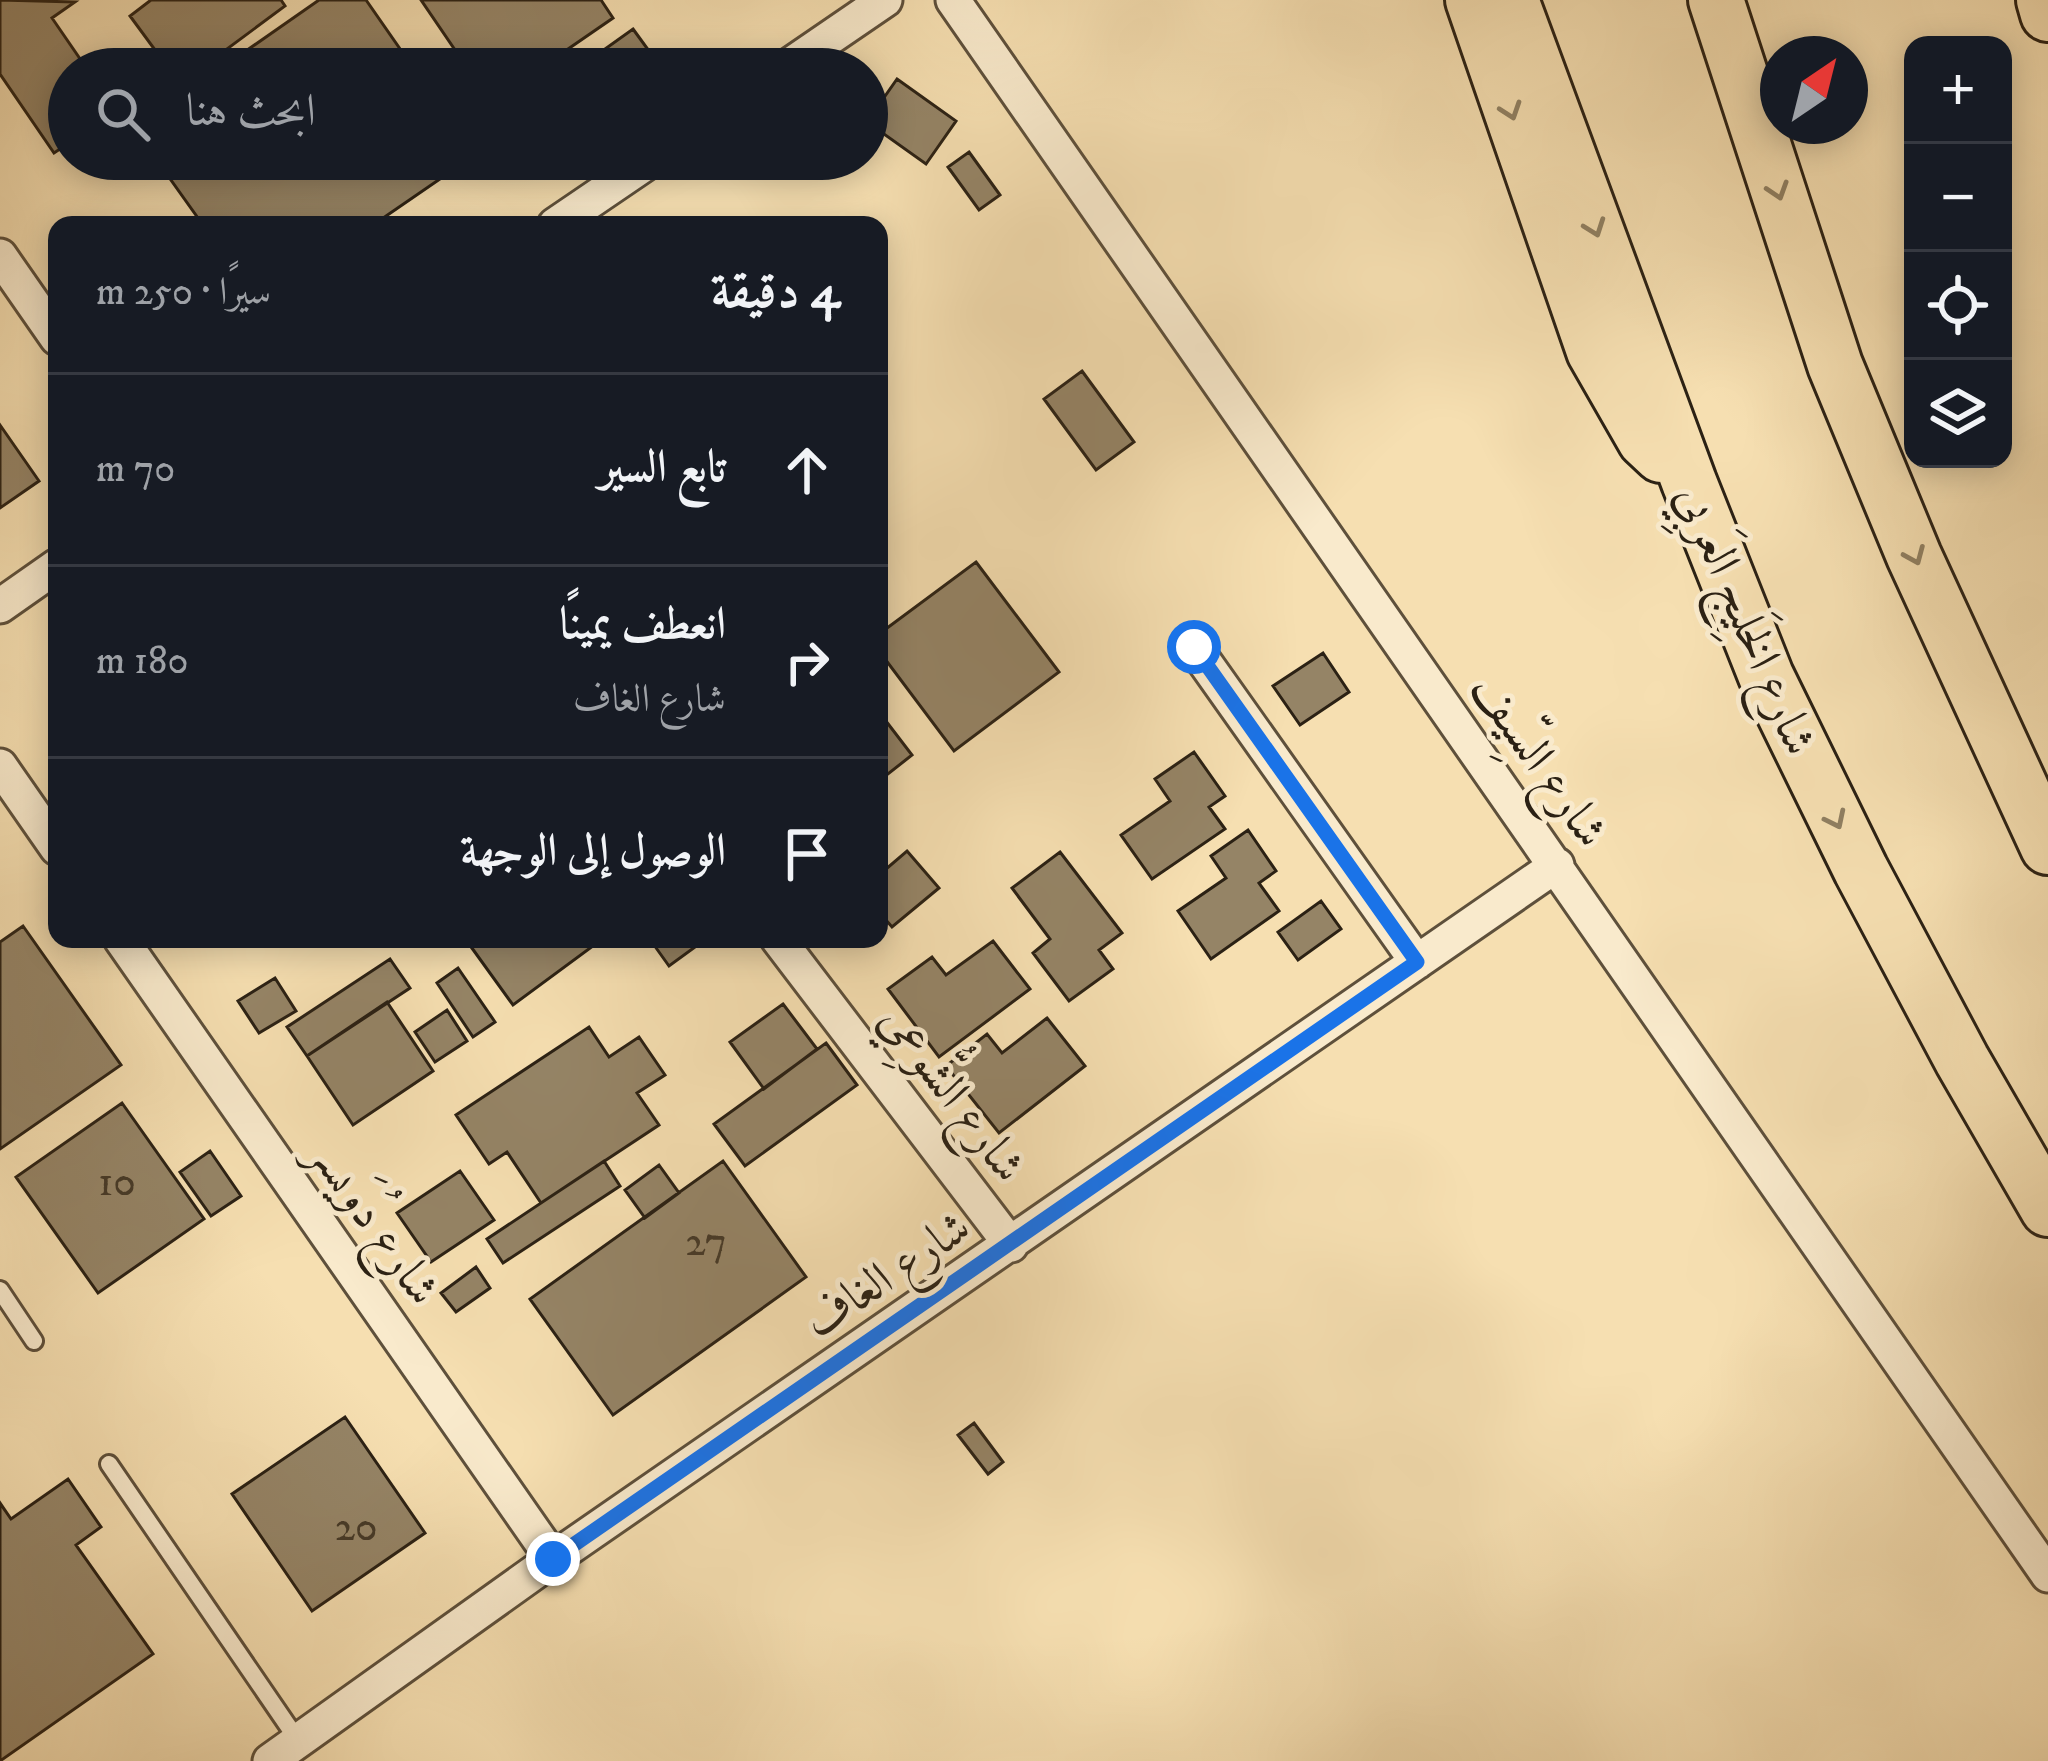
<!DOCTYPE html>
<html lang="ar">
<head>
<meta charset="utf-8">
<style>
  :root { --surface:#171b24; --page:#20242c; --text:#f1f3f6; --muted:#9ea1a6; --line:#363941 }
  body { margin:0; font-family:"IM FELL DW Pica",Amiri,serif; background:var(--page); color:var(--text); direction:rtl }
  .controls { position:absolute; right:36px; top:36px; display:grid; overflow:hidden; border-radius:24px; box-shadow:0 6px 30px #0003 }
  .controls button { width:108px; height:108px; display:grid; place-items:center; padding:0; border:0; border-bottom:3px solid var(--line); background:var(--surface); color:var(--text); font:60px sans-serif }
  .compass { position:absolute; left:1760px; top:36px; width:108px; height:108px; border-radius:50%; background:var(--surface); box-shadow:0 6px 30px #0003; rotate:35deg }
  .stop { position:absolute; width:36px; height:36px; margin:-27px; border:9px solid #1a73e8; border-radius:50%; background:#fff }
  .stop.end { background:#1a73e8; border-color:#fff; box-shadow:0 3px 12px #0008 }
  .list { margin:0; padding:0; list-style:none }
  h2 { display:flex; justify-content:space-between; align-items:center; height:156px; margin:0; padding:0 48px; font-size:51px }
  h2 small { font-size:39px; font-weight:400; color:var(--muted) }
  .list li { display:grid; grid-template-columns:78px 1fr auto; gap:36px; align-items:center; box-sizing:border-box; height:192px; padding:0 48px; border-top:3px solid var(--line) }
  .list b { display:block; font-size:45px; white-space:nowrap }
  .list p { margin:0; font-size:39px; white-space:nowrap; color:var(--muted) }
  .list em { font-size:39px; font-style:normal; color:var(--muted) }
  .icon { flex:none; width:66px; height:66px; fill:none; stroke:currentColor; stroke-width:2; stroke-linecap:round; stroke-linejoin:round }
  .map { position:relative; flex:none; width:2048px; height:1761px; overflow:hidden; direction:ltr }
  .search { position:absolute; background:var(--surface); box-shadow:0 6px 30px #0003; left:48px; top:48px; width:840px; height:132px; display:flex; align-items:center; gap:30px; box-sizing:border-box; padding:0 42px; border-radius:66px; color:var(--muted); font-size:45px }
  .panel { position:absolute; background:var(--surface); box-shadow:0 6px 30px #0003; left:48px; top:216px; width:840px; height:732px; border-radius:24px; direction:rtl }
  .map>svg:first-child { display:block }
  .building { fill:#958466; stroke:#2b2114; stroke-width:3 }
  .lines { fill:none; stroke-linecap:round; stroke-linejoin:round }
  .service-casing { stroke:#5e503b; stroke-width:22 }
  .minor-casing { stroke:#5e503b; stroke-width:39 }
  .trunk-casing { stroke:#2b2114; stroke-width:60 }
  .service { stroke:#f9eacc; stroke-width:16 }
  .minor { stroke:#f9eacc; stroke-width:33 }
  .trunk { stroke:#f6dfb1; stroke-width:54 }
  .oneway { stroke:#908062 }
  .route { stroke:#1a73e8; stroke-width:15 }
  .labels { text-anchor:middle; stroke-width:10; stroke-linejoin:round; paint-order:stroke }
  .number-label { font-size:42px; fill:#463a28 }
  .street-label { font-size:48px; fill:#2b2114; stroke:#f9eacc }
</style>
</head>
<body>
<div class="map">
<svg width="2048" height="1761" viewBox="0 0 2048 1761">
  <rect width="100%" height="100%" fill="#f6dfb1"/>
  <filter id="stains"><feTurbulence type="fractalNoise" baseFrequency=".00167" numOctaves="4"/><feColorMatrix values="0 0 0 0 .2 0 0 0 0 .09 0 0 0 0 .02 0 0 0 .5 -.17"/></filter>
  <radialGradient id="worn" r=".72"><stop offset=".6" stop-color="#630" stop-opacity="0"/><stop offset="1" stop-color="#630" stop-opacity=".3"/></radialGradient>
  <path class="building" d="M0,0L75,2L52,18L87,69H69V143L54,153L0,74Z
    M151,0H281L285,6L200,69H169L130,16Z
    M319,0H366L414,69H220Z
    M421,0H601L613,18L539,69H468Z
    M633,29L660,66L655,69H577Z
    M897,79L956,121L926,164L867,122Z
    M969,152L1000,195L979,210L948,167Z
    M156,159H469L373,225H203Z
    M1082,371L1134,442L1096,470L1044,399Z
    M0,425L39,481L0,508Z
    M976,562L1059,672L954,751L879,651V634Z
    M1323,653L1349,692L1300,725L1273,686Z
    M879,712L912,755L879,781Z
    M1194,752L1225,796L1209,807L1225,829L1152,879L1121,835L1170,801L1155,779Z
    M1248,830L1276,871L1259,883L1279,911L1211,959L1178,911L1226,878L1211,856Z
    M907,851L939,888L892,927L879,912V875Z
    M1060,852L1122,933L1099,950L1113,969L1069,1001L1033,953L1050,939L1012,888Z
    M1321,901L1341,929L1298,960L1278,932Z
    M23,926L121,1065L0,1149V942Z
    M476,939H594L597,943L513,1005L469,944Z
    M663,939H706L669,966L654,945Z
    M993,941L1030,989L939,1057L888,989L932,957L946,975Z
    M390,959L410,988L307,1056L287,1027Z
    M458,968L495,1022L473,1037L437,983Z
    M275,978L296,1011L259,1033L238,1001Z
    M387,1002L433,1071L353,1125L307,1056Z
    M783,1004L817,1049L764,1089L730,1042Z
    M447,1010L467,1041L435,1062L415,1032Z
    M1047,1018L1085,1066L999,1133L946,1066L987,1034L1002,1053Z
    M589,1027L609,1057L639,1037L665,1075L637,1093L659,1125L541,1203L507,1152L489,1164L456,1115Z
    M826,1043L857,1085L745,1166L714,1124Z
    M122,1103L204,1219L98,1293L16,1177Z
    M210,1151L241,1196L211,1216L180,1172Z
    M604,1161L620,1186L503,1263L487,1239Z
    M723,1161L806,1277L613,1415L530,1299Z
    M659,1165L679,1193L645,1218L625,1190Z
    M460,1171L494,1220L431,1262L397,1213Z
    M476,1267L490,1288L456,1312L441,1293Z
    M345,1417L425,1533L312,1611L232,1494Z
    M974,1423L1003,1462L988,1474L958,1435Z
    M68,1479L101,1527L76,1545L153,1654L0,1761V1503L11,1519Z"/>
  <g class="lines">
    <defs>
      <path id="service" d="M0,1290L34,1341
        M109,1464L299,1742"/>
      <path id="minor" d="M953,0L2048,1575
        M784,69L885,0
        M555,225L652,159
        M0,256L57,338
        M0,606L57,566
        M1194,647L1417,962
        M0,766L57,848
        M121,939L553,1559
        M778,939L1011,1245
        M270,1761L553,1559L1557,865"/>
      <path id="trunk" d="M1473,0L1594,351L1645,440L1661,455
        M1511,0L1689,482L1766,676L1861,870L1962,1060L2048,1209
        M1716,0L1835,365L1914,556L2048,847
        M2044,0L2048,14"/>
    </defs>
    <use href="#service" class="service-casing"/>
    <use href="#minor" class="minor-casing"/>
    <use href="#trunk" class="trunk-casing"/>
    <use href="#service" class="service"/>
    <use href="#minor" class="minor"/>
    <use href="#trunk" class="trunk"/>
  </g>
  <defs><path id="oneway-chevron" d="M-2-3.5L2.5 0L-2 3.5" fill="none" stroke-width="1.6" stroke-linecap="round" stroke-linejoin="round" transform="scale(3)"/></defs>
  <g class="oneway">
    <use href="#oneway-chevron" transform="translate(1511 111) rotate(71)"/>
    <use href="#oneway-chevron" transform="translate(1778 191) rotate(72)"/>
    <use href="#oneway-chevron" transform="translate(1595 228) rotate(70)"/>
    <use href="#oneway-chevron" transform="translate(1915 556) rotate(67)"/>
    <use href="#oneway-chevron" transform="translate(1836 820) rotate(64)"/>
  </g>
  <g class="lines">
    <path class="route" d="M553,1559L1417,962L1194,647"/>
  </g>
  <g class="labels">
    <g class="number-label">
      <text x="117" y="1195">10</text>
      <text x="706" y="1255">27</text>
      <text x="356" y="1540">20</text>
    </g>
    <g class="street-label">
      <text transform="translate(1748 619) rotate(67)" y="17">شارع الخَلِيج العَربِي</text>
      <text transform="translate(1541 759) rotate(55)" y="17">شارع السِّيف</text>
      <text transform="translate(954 1092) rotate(53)" y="17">شارع الشُّوعِي</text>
      <text transform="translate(376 1221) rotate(55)" y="17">شارع دُوَيسر</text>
      <text transform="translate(886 1273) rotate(-34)" y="17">شارع الغاف</text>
    </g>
  </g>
  <rect width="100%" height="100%" filter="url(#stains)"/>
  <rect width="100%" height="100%" fill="url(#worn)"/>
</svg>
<div class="controls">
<button>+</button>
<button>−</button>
<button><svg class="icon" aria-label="locate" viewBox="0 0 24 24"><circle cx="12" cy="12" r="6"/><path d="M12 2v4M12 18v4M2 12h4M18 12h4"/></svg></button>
<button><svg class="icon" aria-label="layers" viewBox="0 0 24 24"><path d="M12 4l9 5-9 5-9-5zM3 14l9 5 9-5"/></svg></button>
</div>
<svg class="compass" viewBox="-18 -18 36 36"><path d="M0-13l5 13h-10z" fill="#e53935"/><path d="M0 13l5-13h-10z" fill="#9ea1a6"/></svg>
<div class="stop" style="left:1194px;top:647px"></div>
<div class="stop end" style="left:553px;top:1559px"></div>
<div class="search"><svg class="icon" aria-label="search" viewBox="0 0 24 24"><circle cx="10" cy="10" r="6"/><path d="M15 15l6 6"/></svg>ابحث هنا</div>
<section class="panel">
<h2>4 دقيقة<small>سيرًا · 250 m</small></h2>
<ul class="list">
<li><svg class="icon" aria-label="ahead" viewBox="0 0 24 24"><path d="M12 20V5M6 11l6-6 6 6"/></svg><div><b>تابع السير</b></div><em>70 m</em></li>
<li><svg class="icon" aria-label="right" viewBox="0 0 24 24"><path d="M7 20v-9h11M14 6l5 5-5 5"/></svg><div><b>انعطف يمينًا</b><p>شارع الغاف</p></div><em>180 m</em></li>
<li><svg class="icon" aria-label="arrive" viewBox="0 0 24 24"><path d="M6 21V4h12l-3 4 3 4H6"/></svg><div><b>الوصول إلى الوجهة</b></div></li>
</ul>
</section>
</div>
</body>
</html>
